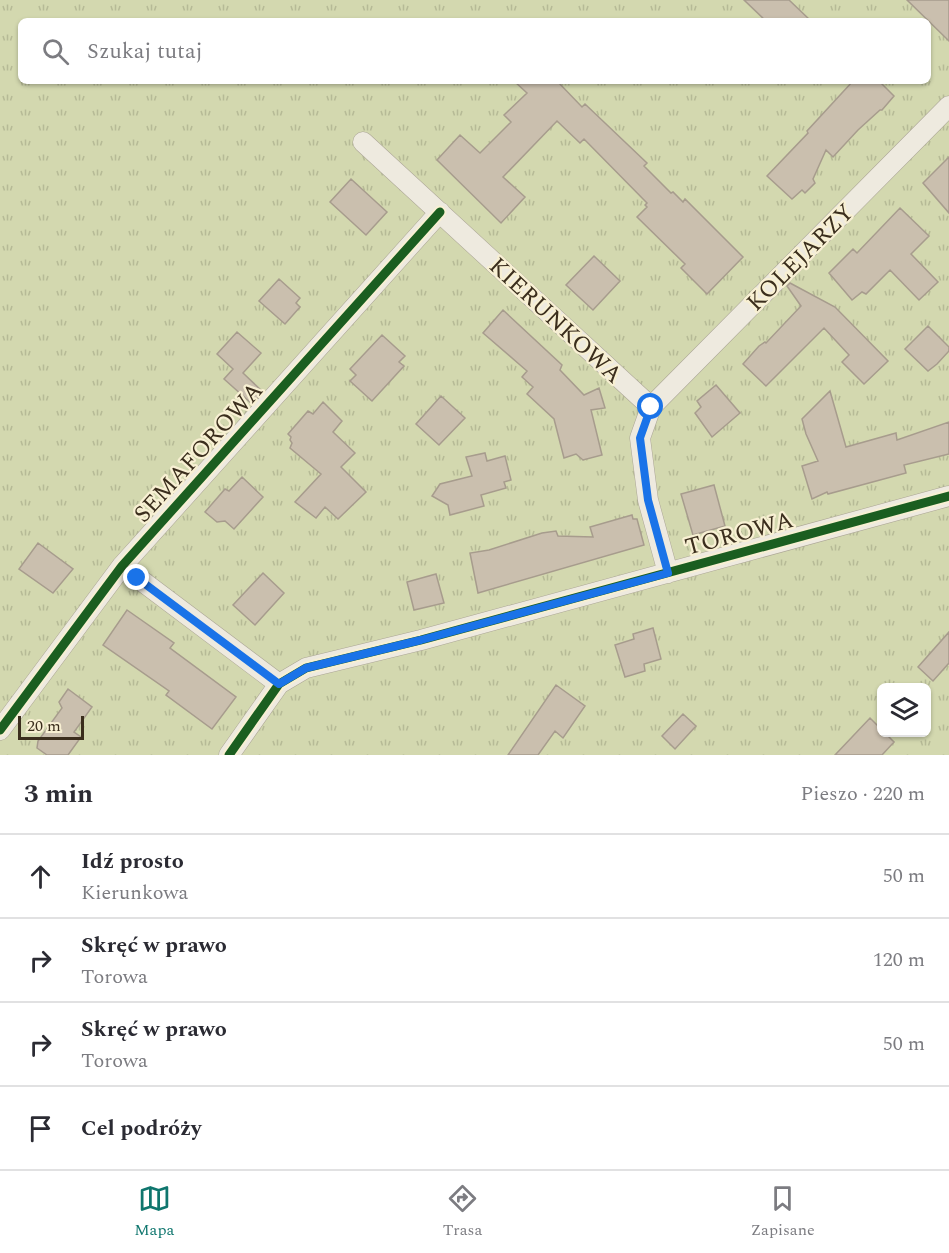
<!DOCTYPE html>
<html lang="pl">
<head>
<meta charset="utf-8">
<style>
  :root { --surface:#fff; --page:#f7f7f7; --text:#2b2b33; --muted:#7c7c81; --line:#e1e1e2; --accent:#0f766e }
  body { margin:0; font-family:Spectral,serif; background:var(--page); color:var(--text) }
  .controls { position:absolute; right:18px; bottom:18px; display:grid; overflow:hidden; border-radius:9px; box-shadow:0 2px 4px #0004 }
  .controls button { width:54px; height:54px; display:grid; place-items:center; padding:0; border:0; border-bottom:2px solid var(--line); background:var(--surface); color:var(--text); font:30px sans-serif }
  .scale { position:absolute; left:18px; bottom:15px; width:66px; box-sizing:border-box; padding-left:6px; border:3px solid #3b2e1d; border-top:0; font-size:16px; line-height:21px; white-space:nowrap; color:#3b2e1d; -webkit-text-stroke:4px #f8f0d3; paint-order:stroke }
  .stop { position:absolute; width:18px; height:18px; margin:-14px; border:4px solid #1a73e8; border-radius:50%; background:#fff }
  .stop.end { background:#1a73e8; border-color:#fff; box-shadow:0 2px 6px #0008 }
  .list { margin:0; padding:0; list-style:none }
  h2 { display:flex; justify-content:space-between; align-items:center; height:78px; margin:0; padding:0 24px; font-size:26px }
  h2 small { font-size:20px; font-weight:400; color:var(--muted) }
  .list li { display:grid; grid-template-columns:39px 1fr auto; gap:18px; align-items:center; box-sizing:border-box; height:84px; padding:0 24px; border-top:2px solid var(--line) }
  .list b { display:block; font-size:22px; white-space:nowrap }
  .list p { margin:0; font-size:20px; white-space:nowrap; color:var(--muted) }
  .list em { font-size:20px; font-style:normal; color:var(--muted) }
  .icon { flex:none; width:33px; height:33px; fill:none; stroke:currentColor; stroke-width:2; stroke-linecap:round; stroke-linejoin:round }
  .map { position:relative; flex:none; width:949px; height:755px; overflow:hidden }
  .search { position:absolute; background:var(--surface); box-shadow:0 2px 4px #0004; left:18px; right:18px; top:18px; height:66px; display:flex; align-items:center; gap:15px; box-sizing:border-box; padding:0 21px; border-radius:9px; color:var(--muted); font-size:22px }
  .sheet { height:414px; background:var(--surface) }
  nav { display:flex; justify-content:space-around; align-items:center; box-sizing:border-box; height:84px; border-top:2px solid var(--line); background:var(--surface); font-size:16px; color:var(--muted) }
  nav a { display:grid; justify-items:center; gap:3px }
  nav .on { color:var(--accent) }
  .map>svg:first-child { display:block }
  .park { fill:url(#park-tufts); fill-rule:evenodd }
  .building { fill:#cabfae; stroke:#a79c8d; stroke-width:1.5 }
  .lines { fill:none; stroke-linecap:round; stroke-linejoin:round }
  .minor-casing { stroke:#aba596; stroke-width:21 }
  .minor { stroke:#eeeadf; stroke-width:20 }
  .cycleway-casing { stroke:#f8f0d3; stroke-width:13 }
  .cycleway { stroke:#1b5e20; stroke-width:9 }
  .route { stroke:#1a73e8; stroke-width:8 }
  .labels { text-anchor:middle; stroke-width:4.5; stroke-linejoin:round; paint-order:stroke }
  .street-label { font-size:24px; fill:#3b2e1d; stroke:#f8f0d3 }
</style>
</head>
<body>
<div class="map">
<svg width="949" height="755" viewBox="0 0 949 755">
  <defs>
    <pattern id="park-tufts" width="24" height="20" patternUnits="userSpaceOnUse" patternTransform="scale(1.5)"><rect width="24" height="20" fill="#d3d8af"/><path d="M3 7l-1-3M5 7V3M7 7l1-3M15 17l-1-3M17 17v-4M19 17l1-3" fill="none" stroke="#b6ba96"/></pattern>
  </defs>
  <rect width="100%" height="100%" fill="#e6e1ce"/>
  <path class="park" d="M0,0H949V755H0ZM21,21H928V81H21ZM882,688H926V732H882Z"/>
  <path class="building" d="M744,0H789L811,21H766Z
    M907,0H949V41Z
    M514,81H557L582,107L585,104L647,163L644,166L671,193L673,192L683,202L685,199L743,257L707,294L681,268L685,264L637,217L647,207L645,205L647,203L584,139L580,143L557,121L503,177L525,197L501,223L437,160L460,135L480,153L511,122L504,115L527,93Z
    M853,81H879L894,96L882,110H880L858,130L833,157L826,150L813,179L815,183L805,193L802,190L792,199L767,176L808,133L807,131Z
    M949,157V213L923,183Z
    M351,179L387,212L366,235L330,202Z
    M900,208L929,236L911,254L938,282L919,300L890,270L866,294L862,292L852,300L829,273L853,249L857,253Z
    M594,256L620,281L593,310L566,285Z
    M279,279L300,298L296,303L300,307L285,324L259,301Z
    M790,283L835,307L888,361L864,384L842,362L849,355L824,328L766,386L743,364L759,346L765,342L766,343L801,306L787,286Z
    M503,310L562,365L560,370L584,395L599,388L605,408L591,410L602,455L583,460L576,454L564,458L554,419L527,394L533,387L522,377L527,371L483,333Z
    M928,326L949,347V351L937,364L928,371L905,349Z
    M237,332L261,353L243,373L263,392L252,404L224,379L233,369L217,354Z
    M382,335L405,356L399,362L404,366L372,401L350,381L356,375L350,369Z
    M716,385L740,413L712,437L695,413L701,407L697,401Z
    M830,391L846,447L896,433L897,440L949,422V454L904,465L906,473L828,494L827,492L812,499L802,466L818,461L806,434L802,419Z
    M441,396L465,418L439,445L416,424Z
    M323,402L342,421L333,432L355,453L341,467L366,492L338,519L325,507L316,518L295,502L321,474L290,448L292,443L290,440L291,437L288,434L308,411L313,414Z
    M485,453L487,461L505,456L511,480L504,482L506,488L481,495L484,506L450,515L448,505L432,496L440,484L472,476L466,457Z
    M242,477L263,497L234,529L225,521L217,522L205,512L225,489L229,491Z
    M714,485L725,526L693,535L681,494Z
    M632,515L633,519H637L644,545L478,593L470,553L489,550L542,533L556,531L558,536L593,537L590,527Z
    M38,543L73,569L53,593L19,569Z
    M263,573L284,593L255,625L233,605Z
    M436,574L444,603L414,610L407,582Z
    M127,610L174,643L170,648L236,697L212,729L166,695L169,691L103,645Z
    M653,628L661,659L644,664L645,671L625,677L615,645L634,639L633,634Z
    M949,632V663L933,681L918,667Z
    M556,685L585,706L563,738L555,731L538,755H508Z
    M68,689L92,707L74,732L81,737L68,755H47L37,748L38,741L62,708L59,702Z
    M683,714L696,726L675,749L662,736Z
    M870,718L882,730V732H884L894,742L882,755H835Z"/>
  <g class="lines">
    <defs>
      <path id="minor" d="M363,142L651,407L640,438L648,500L668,573
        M651,407L949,106
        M122,566L279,684
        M0,730L122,566L440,212
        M229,755L279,684L306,668L421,640L949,496"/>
    </defs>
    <use href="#minor" class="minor-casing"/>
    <use href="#minor" class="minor"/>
    <defs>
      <path id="cycleway" d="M0,730L122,566L440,212
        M229,755L279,684L306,668L421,640L949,496"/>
    </defs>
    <use href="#cycleway" class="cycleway-casing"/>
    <use href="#cycleway" class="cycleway"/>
  </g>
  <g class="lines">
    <path class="route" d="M137,578L279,684L306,668L421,640L668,573L648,500L640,438L651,407"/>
  </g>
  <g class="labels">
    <g class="street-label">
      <text transform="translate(800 257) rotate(-45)" y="8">KOLEJARZY</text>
      <text transform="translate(556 320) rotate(43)" y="8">KIERUNKOWA</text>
      <text transform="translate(198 452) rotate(-48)" y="8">SEMAFOROWA</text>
      <text transform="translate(739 533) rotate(-15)" y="8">TOROWA</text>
    </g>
  </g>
</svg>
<div class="controls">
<button><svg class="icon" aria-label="layers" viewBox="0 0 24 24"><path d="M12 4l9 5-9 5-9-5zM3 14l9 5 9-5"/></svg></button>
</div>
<div class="scale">20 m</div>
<div class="stop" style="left:651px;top:407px"></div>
<div class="stop end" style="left:137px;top:578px"></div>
<div class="search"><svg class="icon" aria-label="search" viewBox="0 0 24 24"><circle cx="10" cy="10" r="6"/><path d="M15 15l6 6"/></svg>Szukaj tutaj</div>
</div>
<section class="sheet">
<h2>3 min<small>Pieszo · 220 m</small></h2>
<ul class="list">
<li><svg class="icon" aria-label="ahead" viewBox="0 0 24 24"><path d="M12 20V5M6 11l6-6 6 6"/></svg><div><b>Idź prosto</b><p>Kierunkowa</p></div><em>50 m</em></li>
<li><svg class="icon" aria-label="right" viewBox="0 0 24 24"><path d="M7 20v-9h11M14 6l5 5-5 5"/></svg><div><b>Skręć w prawo</b><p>Torowa</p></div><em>120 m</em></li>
<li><svg class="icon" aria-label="right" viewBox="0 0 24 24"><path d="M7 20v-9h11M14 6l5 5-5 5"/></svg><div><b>Skręć w prawo</b><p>Torowa</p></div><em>50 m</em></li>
<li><svg class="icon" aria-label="arrive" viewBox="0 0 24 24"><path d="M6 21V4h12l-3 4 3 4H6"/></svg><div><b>Cel podróży</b></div></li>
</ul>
</section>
<nav>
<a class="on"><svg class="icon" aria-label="map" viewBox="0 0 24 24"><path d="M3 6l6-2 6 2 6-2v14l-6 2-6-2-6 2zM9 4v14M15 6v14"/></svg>Mapa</a>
<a><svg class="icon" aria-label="directions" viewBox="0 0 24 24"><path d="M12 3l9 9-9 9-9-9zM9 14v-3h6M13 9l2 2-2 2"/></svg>Trasa</a>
<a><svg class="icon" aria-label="saved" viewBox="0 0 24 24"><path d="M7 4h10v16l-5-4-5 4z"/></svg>Zapisane</a>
</nav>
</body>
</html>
